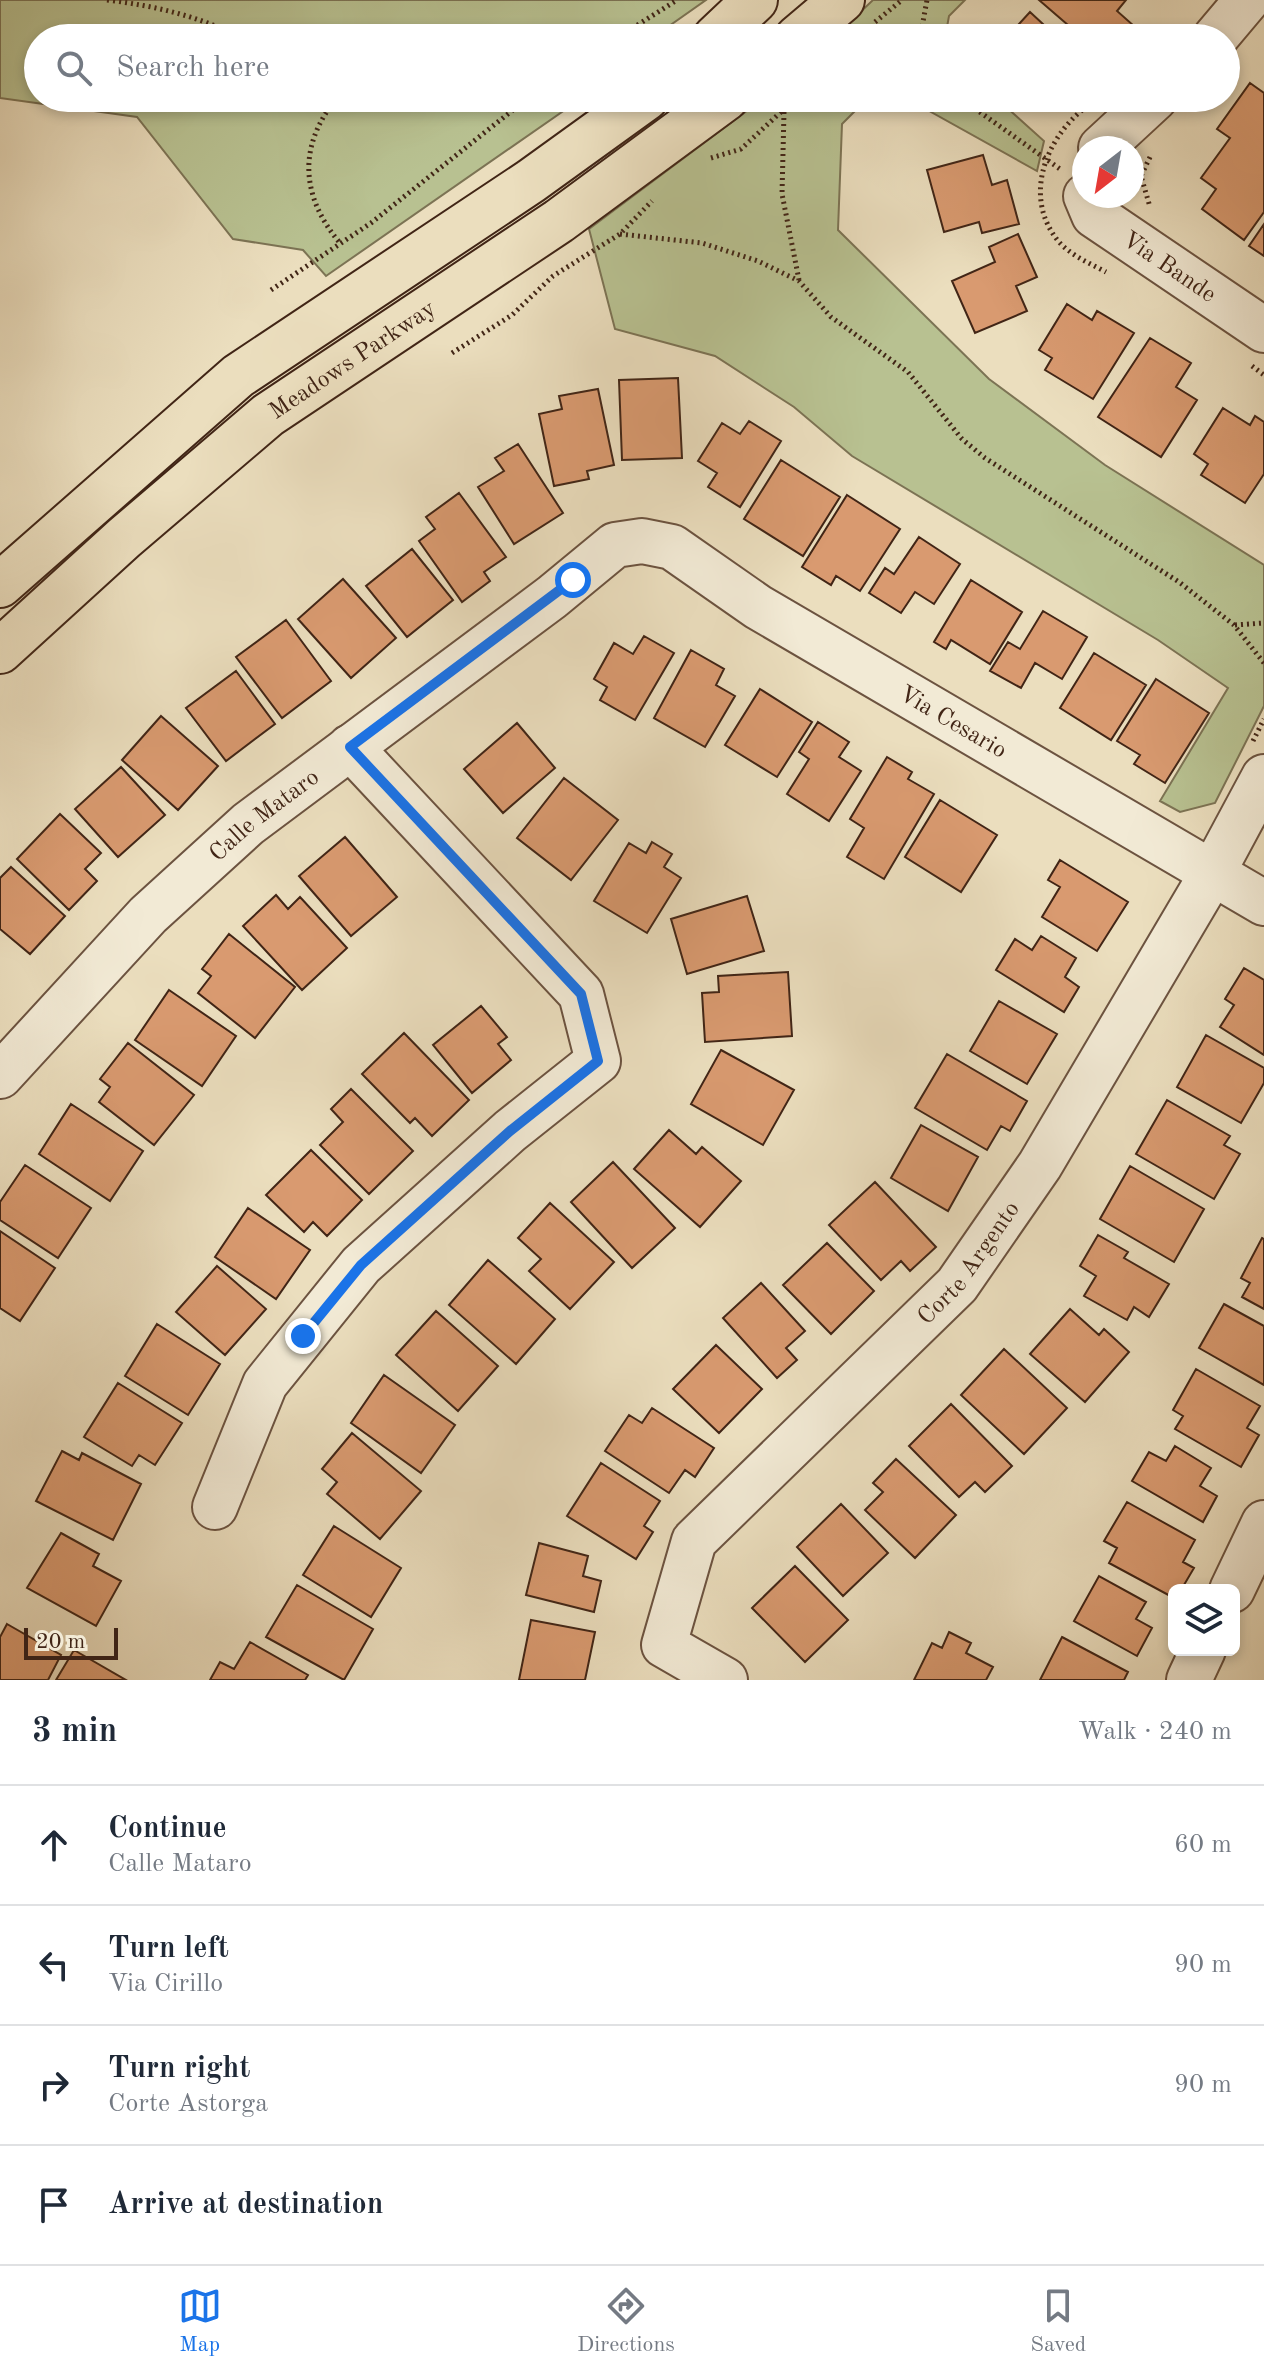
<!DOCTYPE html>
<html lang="en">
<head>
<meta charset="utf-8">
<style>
  :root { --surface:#fff; --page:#f2f2f3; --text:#1f2937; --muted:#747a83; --line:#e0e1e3; --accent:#1a73e8 }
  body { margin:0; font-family:"Old Standard TT",serif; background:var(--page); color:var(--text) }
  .controls { position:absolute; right:24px; bottom:24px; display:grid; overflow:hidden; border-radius:12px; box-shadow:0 4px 12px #0003 }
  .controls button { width:72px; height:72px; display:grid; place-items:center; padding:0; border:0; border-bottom:2px solid var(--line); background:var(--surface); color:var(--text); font:40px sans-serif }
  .compass { position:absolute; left:1072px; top:136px; width:72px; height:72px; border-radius:50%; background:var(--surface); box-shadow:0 4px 12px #0003; rotate:211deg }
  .scale { position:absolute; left:24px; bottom:20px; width:94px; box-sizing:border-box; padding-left:8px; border:4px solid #412516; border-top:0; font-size:22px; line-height:28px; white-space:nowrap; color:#412516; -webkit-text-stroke:6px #f2ead5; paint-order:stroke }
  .stop { position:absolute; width:24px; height:24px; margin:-18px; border:6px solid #1a73e8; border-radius:50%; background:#fff }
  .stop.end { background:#1a73e8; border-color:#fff; box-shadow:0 2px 8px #0008 }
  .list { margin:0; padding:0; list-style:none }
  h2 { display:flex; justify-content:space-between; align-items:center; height:104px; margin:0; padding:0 32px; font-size:34px }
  h2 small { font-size:26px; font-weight:400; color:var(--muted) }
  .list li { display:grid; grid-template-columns:52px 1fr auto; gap:24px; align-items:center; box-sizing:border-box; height:120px; padding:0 32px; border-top:2px solid var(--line) }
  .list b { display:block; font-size:30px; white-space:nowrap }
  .list p { margin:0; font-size:26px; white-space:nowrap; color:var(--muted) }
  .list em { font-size:26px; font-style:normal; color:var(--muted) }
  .icon { flex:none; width:44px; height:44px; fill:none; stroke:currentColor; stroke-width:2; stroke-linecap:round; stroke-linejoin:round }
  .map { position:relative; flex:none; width:1264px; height:1680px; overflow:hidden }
  .search { position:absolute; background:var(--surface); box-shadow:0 4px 12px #0003; left:24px; right:24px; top:24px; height:88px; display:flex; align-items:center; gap:20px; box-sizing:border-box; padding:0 28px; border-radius:44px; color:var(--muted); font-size:30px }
  .sheet { height:584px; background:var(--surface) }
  nav { display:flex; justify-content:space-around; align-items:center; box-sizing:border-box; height:112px; border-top:2px solid var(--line); background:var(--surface); font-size:22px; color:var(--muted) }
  nav a { display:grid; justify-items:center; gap:4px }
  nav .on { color:var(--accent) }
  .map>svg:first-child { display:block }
  .green { fill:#b8c191; stroke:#7c7354; stroke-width:2 }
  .building { fill:#d99a70; stroke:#412516; stroke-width:2 }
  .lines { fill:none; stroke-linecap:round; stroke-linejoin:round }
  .minor-casing { stroke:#6c5340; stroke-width:48 }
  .major-casing { stroke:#412516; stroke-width:48 }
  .path { stroke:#412516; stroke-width:5; stroke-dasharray:2 4; stroke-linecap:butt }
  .minor { stroke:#f2ead5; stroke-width:44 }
  .major { stroke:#ebdebe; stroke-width:44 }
  .route { stroke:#1a73e8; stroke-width:10 }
  .labels { text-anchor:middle; stroke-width:7; stroke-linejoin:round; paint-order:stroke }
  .street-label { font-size:24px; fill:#412516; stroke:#f2ead5 }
</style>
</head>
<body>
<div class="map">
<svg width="1264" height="1680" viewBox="0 0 1264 1680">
  <rect width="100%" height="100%" fill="#ebdebe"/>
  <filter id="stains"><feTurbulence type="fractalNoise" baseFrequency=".0025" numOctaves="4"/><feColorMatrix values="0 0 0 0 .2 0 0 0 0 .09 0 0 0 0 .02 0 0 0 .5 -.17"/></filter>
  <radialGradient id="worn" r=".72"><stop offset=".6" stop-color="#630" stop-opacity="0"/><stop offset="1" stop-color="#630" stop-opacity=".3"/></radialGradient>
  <path class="green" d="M0,0H706L652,38H38V98H582L326,276L303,250L233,239L137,117L0,98Z
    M873,0H965L949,16L945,38H833Z
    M764,98H868L842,124L838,230L989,379L1105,465L1264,565V706L1215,803L1180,812L1160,801L1228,688L1158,640L852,456L794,407L715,356L615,329L589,229Z
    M906,98H996L1044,141L1037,171Z"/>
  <path class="building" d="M1039,0H1126L1117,11L1134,26L1124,38H1083Z
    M1030,12L1058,38H1006Z
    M1250,83L1264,93V212L1244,240L1202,209L1216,189L1201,178L1230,138L1217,129Z
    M983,155L992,185L1007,180L1019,224L982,233L979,222L944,232L927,170Z
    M1264,224V256L1249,246Z
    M1018,234L1037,277L1016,286L1027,311L975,333L952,281L995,262L989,247Z
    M1067,304L1092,320L1097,311L1134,333L1093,399L1045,370L1052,358L1039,350Z
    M1150,338L1191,363L1176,387L1197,400L1161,457L1098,417Z
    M678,378L682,458L622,460L619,380Z
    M598,389L614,465L587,471L589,479L554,486L539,414L562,409L559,396Z
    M1223,408L1250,425L1255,416L1264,422V474L1245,503L1201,475L1208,464L1194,454Z
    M749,421L781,441L740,507L708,487L717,473L698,461L722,423L740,434Z
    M518,444L563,513L514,544L478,487L504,471L495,458Z
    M781,460L840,497L803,556L744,519Z
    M459,493L506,557L484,572L490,581L462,602L419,541L435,529L426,517Z
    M847,495L900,529L860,591L836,576L831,585L802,567Z
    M919,537L960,564L934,604L915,592L901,613L869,593L885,568L894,574Z
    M412,549L453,600L407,637L366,586Z
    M343,579L396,638L351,678L298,619Z
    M971,580L1022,612L990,664L951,640L946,649L934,642Z
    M1043,611L1087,637L1062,679L1035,663L1021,688L990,671L1008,642L1020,649Z
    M286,620L331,681L282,718L236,657Z
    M644,636L674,653L635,720L600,700L607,687L594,679L614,643L633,654Z
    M691,650L724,669L716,685L735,696L705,747L654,718Z
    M1094,653L1146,685L1111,740L1060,708Z
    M236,671L275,724L226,761L186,708Z
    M1156,679L1209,713L1165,783L1134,764L1140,755L1117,741Z
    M760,689L812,722L777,777L725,745Z
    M161,716L218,766L178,810L122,760Z
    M818,722L849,742L839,757L861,771L829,821L787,794L809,759L799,752Z
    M517,723L555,768L503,813L464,769Z
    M887,757L912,772L908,779L934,794L884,879L847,857L864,828L850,819Z
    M121,767L165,815L118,857L75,809Z
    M564,778L618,820L571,880L517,838Z
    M940,800L997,835L961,892L905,857Z
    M60,814L101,853L85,869L97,881L69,910L17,859Z
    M345,837L397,897L351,936L299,876Z
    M652,842L672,854L664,867L681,878L647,933L594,901L629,843L646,853Z
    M1060,860L1128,902L1097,951L1042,917L1060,887L1048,880Z
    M11,867L65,916L30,954L0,929V878Z
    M276,895L288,909L300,897L347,948L302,990L243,926Z
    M747,896L764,951L687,974L671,919Z
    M229,934L295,987L255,1038L198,993L211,976L202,969Z
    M1041,936L1076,958L1065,977L1079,987L1064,1012L996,970L1015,939L1032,950Z
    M1244,968L1264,980V1055L1220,1027L1234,1005L1225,999Z
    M788,972L792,1036L705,1042L702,993L719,992L718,976Z
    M169,990L236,1036L202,1086L135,1040Z
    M999,1001L1057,1034L1027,1084L970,1051Z
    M481,1006L507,1037L498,1044L511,1060L472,1093L433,1045Z
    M404,1033L469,1100L432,1136L415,1118L410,1123L362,1074Z
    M1206,1035L1264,1068V1083L1241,1123L1177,1087Z
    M128,1043L194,1095L154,1145L99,1102L110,1087L100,1079Z
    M721,1050L794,1090L763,1145L691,1104Z
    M947,1054L1027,1101L1010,1131L1001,1126L987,1150L915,1108Z
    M351,1089L413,1151L369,1194L320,1145L343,1122L331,1109Z
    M1167,1100L1230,1136L1224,1145L1240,1154L1214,1199L1136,1154Z
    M71,1104L143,1151L110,1201L39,1154Z
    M921,1125L978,1157L948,1211L891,1178Z
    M669,1130L696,1154L702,1147L741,1181L700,1227L634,1169Z
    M311,1150L362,1200L327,1236L313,1222L304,1232L266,1195Z
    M613,1162L675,1228L632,1268L571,1202Z
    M25,1165L91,1208L58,1258L0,1220V1202Z
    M1130,1166L1204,1209L1174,1262L1100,1219Z
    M875,1182L936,1247L910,1271L901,1261L881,1280L829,1225Z
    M550,1203L614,1262L570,1309L529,1271L541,1259L518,1238Z
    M248,1208L310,1250L276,1299L215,1257Z
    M0,1231L55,1268L20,1321L0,1308Z
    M1098,1235L1128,1252L1124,1258L1169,1284L1149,1317L1134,1307L1127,1320L1084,1296L1096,1276L1080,1266Z
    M1262,1238L1264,1239V1309L1242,1297L1250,1283L1241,1278Z
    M827,1243L874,1291L831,1334L783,1285Z
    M488,1260L555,1319L516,1364L449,1305Z
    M217,1266L266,1309L225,1355L176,1312Z
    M761,1283L805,1331L786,1348L797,1360L777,1378L723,1318Z
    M1224,1304L1264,1326V1385L1199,1348Z
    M1070,1309L1099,1335L1104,1329L1129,1352L1085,1402L1030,1354Z
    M436,1311L498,1366L458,1411L396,1355Z
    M157,1324L220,1364L188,1415L125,1376Z
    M716,1345L762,1389L719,1433L673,1389Z
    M1004,1349L1067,1408L1024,1454L961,1395Z
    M1196,1369L1260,1406L1247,1428L1259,1435L1241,1467L1175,1429L1183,1416L1173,1410Z
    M384,1375L455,1425L421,1473L351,1423Z
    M118,1383L182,1423L155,1465L139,1455L132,1466L84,1437Z
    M951,1404L1012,1466L985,1492L975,1482L959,1497L909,1446Z
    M652,1408L714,1448L695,1477L685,1470L669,1493L605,1451L629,1415L642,1423Z
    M352,1433L421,1491L380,1539L327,1494L337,1482L322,1469Z
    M1175,1446L1211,1468L1200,1486L1217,1496L1203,1522L1132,1481L1149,1452L1166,1461Z
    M62,1451L79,1460L82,1453L141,1484L113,1540L36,1501Z
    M896,1459L956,1515L915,1558L865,1510L883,1492L873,1483Z
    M601,1463L660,1501L644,1526L653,1532L636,1559L567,1516Z
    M1127,1502L1195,1540L1183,1562L1194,1568L1181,1590H1174V1598L1109,1563L1117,1548L1104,1541Z
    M841,1504L888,1553L843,1596L797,1547Z
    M334,1526L401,1568L371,1617L303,1575Z
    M61,1533L99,1554L93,1566L121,1581L96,1626L27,1588Z
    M539,1543L588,1556L583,1576L601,1581L594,1612L526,1595Z
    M795,1566L848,1620L805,1662L752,1608Z
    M1099,1576L1146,1602L1136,1619L1152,1628L1137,1656L1074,1621Z
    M297,1585L373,1629L344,1680L266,1637Z
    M531,1620L595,1632L585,1680H519Z
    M7,1624L61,1655L48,1680H0V1637Z
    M949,1632L971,1643L966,1653L993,1667L986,1680H914L932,1643L942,1648Z
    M1062,1637L1128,1672L1124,1680H1040Z
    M250,1642L308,1675L305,1680H210L220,1662L234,1669Z
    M74,1650L126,1680H56Z"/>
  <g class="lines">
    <defs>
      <g id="minor">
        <path d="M1215,38L1247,0"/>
        <path d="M1101,148L1155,98"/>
        <path id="s1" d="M1086,196L1094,215L1264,330"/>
        <path id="s2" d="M0,1076L148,915L248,824L552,597L615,545L642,541L672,547L758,607L1264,903"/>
        <path d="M215,1507L265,1384L361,1265L510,1131L598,1061L581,994L350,747"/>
        <path d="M1232,1590L1264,1523"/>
        <path id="s3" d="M725,1680L664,1645L694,1541L957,1285L1040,1165L1213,872L1264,777"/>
        <path d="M1189,1680L1203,1650"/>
      </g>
      <g id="major">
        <path d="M715,38L755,0"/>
        <path d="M797,38L842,0"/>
        <path d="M0,585L238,376L531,181L646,98"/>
        <path id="s4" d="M0,651L124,538L268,415L559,221L726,98"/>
      </g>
    </defs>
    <use href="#minor" class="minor-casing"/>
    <use href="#major" class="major-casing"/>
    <path class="path" d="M107,0C156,6 198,16 242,38
      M875,22L902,0
      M432,38C471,25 500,21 538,38
      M617,38L677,0
      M920,38L927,0
      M337,98C297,146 301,197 340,243
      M960,98L1060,169
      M1082,110C1044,142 1023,199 1059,242C1072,256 1089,263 1106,272
      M1191,110L1202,98
      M784,112L782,194L799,280
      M1150,157L1141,176L1150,207
      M711,158L741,149L796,98
      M620,234L702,243L758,261L799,281L831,317L908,372L962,439L985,458L1179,582L1234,625L1264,663
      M271,290L371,223L528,98
      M452,353L512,315L553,276L620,234L652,201
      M1252,366L1264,375
      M1235,625L1264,623
      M1253,741L1264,719"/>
    <use href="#minor" class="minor"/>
    <use href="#major" class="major"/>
  </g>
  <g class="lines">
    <path class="route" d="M303,1336L361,1265L510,1131L598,1061L581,994L350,747L573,580"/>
  </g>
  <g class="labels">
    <g class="street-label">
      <text dy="8" stroke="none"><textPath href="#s1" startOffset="112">Via Bande</textPath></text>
      <text dy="8" stroke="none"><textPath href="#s4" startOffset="458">Meadows Parkway</textPath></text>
      <text dy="8" stroke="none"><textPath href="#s2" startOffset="1204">Via Cesario</textPath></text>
      <text dy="8" stroke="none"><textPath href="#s2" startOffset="372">Calle Mataro</textPath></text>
      <text dy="8" stroke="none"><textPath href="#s3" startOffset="570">Corte Argento</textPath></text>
    </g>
  </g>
  <rect width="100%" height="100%" filter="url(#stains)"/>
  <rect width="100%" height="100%" fill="url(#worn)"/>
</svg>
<div class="controls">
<button><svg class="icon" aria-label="layers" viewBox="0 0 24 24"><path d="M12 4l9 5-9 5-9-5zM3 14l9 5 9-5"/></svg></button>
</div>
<svg class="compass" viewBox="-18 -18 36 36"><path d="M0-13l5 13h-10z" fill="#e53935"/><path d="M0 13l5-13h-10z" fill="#747a83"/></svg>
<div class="scale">20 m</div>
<div class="stop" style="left:573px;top:580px"></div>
<div class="stop end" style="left:303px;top:1336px"></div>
<div class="search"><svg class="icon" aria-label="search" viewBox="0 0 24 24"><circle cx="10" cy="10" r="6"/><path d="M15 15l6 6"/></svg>Search here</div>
</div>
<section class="sheet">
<h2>3 min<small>Walk · 240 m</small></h2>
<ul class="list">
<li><svg class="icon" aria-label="ahead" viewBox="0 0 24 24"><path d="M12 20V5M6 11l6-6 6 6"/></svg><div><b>Continue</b><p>Calle Mataro</p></div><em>60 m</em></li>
<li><svg class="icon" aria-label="left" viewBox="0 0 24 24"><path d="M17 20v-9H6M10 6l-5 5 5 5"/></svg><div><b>Turn left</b><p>Via Cirillo</p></div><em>90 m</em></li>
<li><svg class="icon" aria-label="right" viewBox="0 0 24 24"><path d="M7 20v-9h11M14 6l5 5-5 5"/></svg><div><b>Turn right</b><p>Corte Astorga</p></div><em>90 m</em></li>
<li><svg class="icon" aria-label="arrive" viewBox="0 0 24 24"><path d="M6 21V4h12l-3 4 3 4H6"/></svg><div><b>Arrive at destination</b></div></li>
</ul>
</section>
<nav>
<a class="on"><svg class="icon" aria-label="map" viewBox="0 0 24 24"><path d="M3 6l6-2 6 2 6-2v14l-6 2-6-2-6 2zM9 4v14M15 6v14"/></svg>Map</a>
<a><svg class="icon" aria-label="directions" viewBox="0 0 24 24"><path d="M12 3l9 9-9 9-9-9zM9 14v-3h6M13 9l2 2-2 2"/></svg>Directions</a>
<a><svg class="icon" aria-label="saved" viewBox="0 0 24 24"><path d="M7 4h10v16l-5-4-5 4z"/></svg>Saved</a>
</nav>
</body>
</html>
